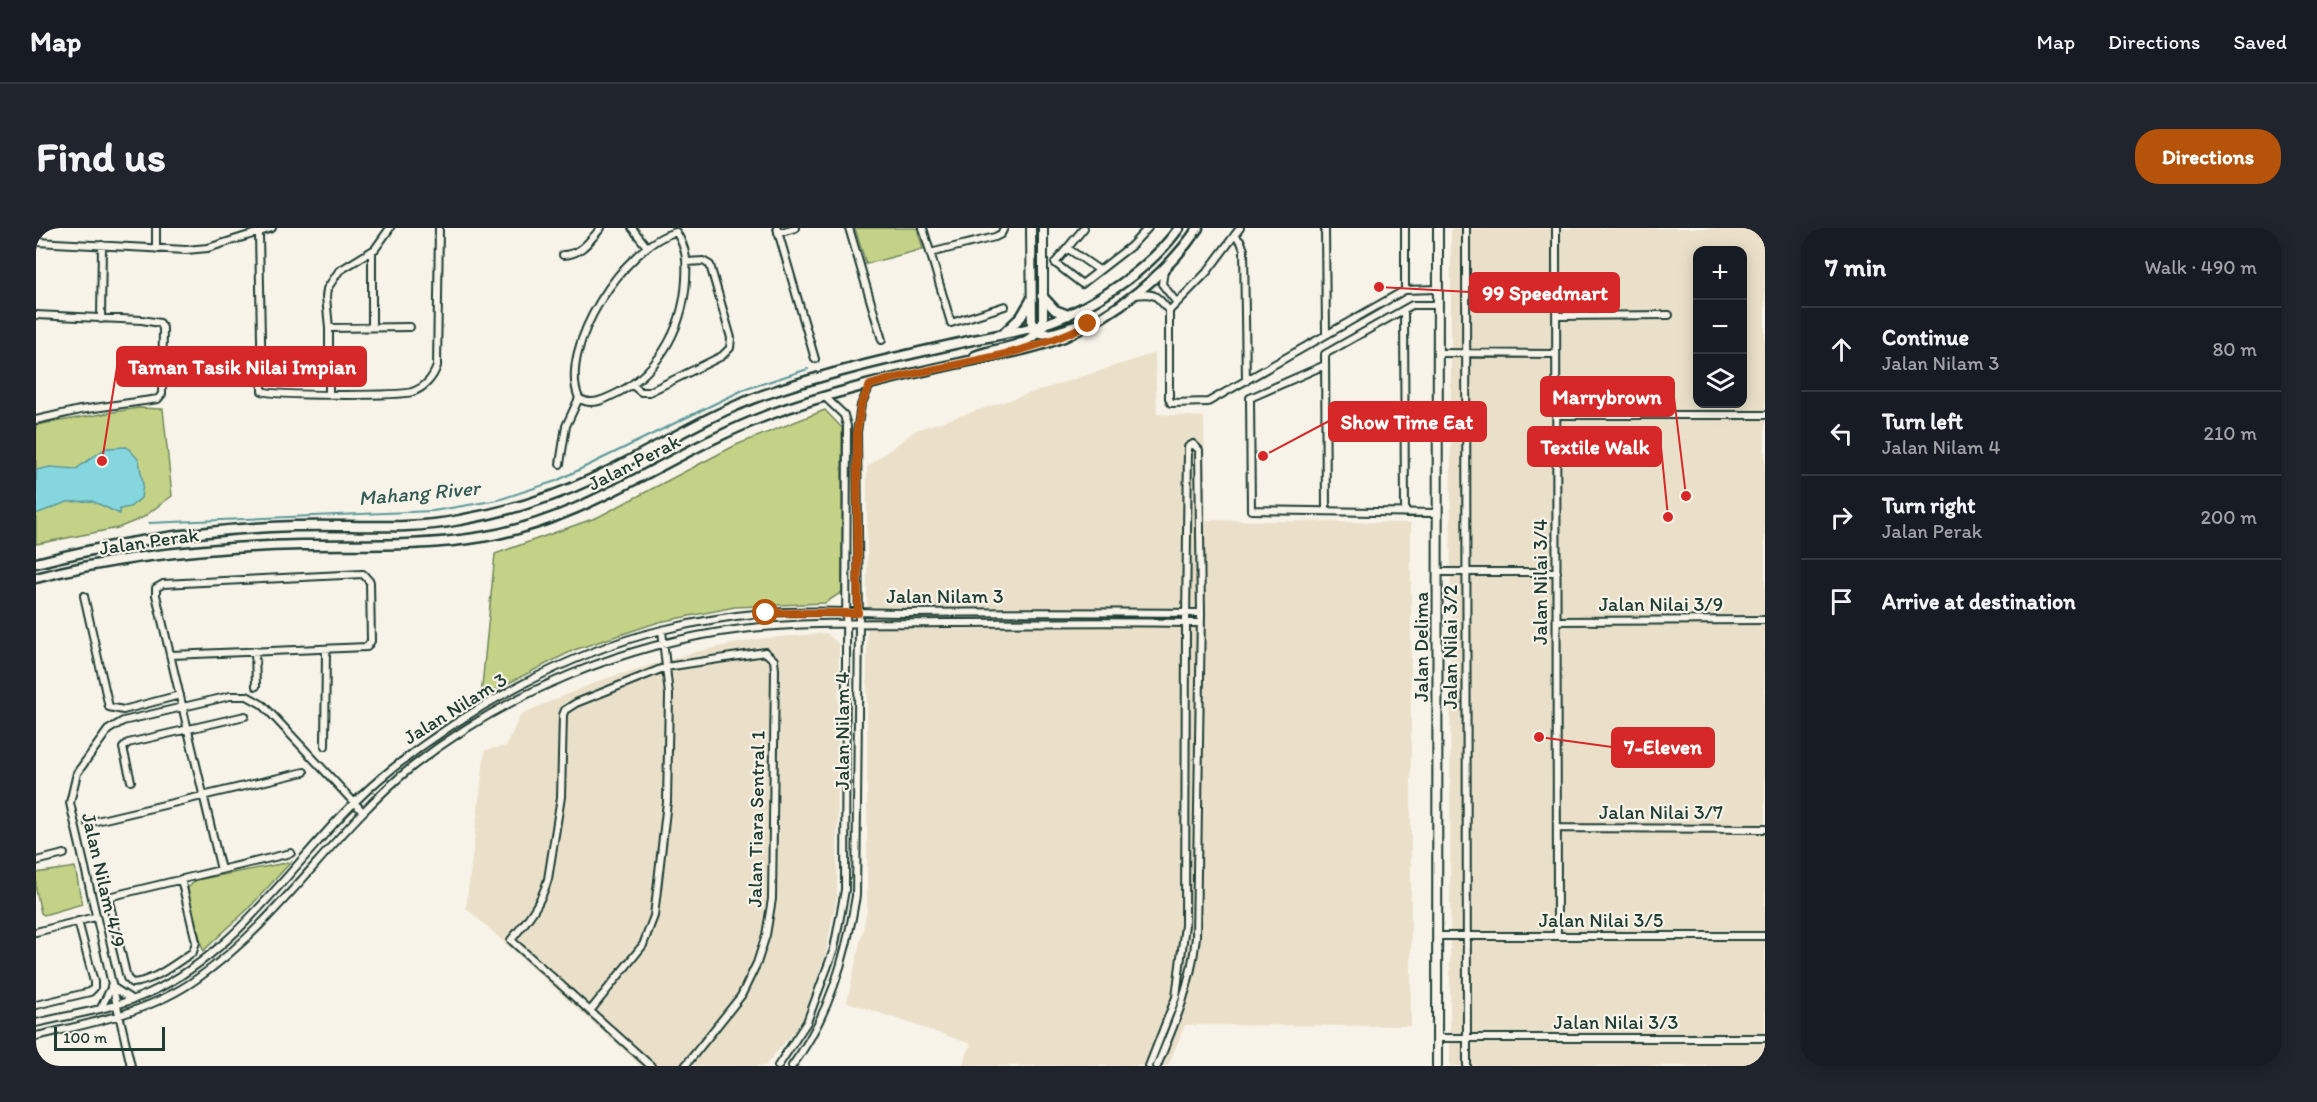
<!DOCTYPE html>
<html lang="en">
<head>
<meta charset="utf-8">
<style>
  :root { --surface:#171b24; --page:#20242c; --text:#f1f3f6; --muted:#9ea1a6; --line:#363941; --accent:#b45309 }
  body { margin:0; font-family:Itim,sans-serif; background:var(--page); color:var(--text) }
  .controls { position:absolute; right:18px; top:18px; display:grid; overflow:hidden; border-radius:12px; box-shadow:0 3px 15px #0003 }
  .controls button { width:54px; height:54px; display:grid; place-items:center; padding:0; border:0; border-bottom:2px solid var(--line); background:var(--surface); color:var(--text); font:30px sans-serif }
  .scale { position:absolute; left:18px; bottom:15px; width:111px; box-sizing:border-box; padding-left:6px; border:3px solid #1f3d34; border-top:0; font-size:16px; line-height:21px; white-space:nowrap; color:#1f3d34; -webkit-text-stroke:4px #f7f3e8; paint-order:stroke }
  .stop { position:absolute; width:18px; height:18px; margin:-14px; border:4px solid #b45309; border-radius:50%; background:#fff }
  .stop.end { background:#b45309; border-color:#fff; box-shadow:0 2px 6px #0008 }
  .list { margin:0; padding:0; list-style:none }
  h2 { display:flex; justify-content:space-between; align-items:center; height:78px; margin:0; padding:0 24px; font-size:26px }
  h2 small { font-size:20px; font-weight:400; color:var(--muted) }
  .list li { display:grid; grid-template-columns:39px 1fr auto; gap:18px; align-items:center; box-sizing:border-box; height:84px; padding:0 24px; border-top:2px solid var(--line) }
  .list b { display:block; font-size:22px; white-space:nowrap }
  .list p { margin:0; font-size:20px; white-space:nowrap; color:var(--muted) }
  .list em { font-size:20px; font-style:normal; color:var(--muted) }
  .icon { flex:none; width:33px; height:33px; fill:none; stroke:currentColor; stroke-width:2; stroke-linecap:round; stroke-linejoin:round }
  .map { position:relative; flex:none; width:1729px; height:838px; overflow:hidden; border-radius:24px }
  header { display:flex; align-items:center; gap:36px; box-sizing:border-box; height:84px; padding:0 30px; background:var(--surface); border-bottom:2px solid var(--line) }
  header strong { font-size:28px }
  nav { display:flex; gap:33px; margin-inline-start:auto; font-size:21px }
  .intro { display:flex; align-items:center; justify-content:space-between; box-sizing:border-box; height:144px; padding:0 36px }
  h1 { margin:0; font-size:42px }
  .button { padding:15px 27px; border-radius:24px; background:var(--accent); color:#fff; font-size:21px; font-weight:700 }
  main { display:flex; gap:36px; padding:0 36px }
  aside { flex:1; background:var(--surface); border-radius:24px; box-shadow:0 3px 15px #0003 }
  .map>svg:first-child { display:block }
  .built { fill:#eae0ca; fill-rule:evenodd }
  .green { fill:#c3d286; stroke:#71885d; stroke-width:1.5 }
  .water { fill:#85d6de; stroke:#5c999a; stroke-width:1.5 }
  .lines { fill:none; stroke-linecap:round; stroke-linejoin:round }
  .stream { stroke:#5c999a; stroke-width:2 }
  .minor-casing { stroke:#1f3d34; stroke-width:10 }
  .tertiary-casing { stroke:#1f3d34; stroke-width:12 }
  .secondary-casing { stroke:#1f3d34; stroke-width:13 }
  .minor { stroke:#f7f3e8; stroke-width:6 }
  .tertiary { stroke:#f7f3e8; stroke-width:8 }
  .secondary { stroke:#f7f3e8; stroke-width:8 }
  .route { stroke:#b45309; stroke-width:8 }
  .labels { text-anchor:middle; stroke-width:4.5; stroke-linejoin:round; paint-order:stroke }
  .street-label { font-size:20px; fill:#1f3d34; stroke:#f7f3e8 }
  .water-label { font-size:21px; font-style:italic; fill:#335c56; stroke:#f7f3e8 }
  .leader { fill:none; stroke:#d62828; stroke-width:2 }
  .callout-dot { fill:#d62828; stroke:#f7f3e8; stroke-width:2 }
  .callout { fill:#d62828; stroke:#d62828; stroke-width:2 }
  .callout-label { font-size:21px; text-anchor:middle; font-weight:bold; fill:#fff }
</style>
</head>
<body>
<header>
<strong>Map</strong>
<nav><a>Map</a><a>Directions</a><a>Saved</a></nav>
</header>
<div class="intro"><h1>Find us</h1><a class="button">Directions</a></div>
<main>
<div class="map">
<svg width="1729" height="838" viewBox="0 0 1729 838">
  <rect width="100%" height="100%" fill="#f7f3e8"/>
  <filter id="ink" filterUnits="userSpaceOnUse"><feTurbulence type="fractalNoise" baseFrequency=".0167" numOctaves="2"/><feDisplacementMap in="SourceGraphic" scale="12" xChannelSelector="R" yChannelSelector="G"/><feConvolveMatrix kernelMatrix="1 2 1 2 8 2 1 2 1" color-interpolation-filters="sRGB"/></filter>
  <g filter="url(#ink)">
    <path class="built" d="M1415,0H1729V838H1414ZM1662,22H1706V176H1662Z
      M1119,125L1121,186L1168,189L1170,292L1375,295V798L1149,797L1132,838H926L935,816L811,774L831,683V239L880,202Z
      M790,405L803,416L801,667L789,728L765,795L729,838H605L430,680L449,522L470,518L485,486L565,452L659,424L721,411Z"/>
    <path class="green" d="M819,0H881L887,21L830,36Z
      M102,180L127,181L136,268L106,290L82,300L0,316V197Z
      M789,182L806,200V364L789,375L699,379L623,394L538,422L445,469L459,326L562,289L700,217Z
      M255,634L212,681L167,723L151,661L160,652Z
      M39,639L46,676L8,687L5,685L0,662V645Z"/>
    <path class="water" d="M91,219L103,232L107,257L105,270L94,279L84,281V286L56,273L31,274L0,286V242L14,239L40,241L70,220Z"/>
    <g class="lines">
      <path class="stream" d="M113,295L397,283L462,272L520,253L707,162L772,141"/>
      <defs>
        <path id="minor" d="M596,0L611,19
          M741,0L779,131
          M813,0L846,112
          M887,0L915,95L969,78
          M1048,0L1019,35L1046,56L1095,18L1112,0
          M1204,0L1171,44L1133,83V170L1135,175L1172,174L1369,62L1402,61
          M1289,0L1290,106
          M1369,0V62
          M1430,0L1431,838
          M1520,0L1521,708
          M742,5L759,0
          M223,6L226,163C238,168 362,168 376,164C388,160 397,150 401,138L403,0
          M1199,8L1205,14L1208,22L1210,153
          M0,14L150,22L172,20L236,0
          M1031,20L1063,42
          M120,21V0
          M894,25L959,9L965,6L968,0
          M527,27C545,27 554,12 565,0
          M1128,42L1126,56L1141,75
          M1099,67C1120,64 1121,68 1133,83
          M1368,82L1369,285
          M0,87L106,92L124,95L127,100L126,166L122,171L44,182L0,192
          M1520,88L1633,87
          M65,91L66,17
          M336,99V23
          M293,100L374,99
          M1402,125L1520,126
          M1289,137L1214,170L1215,282L1402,285
          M596,157L605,164H613L686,128L694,120L695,110L674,37L667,33L651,34
          M293,166V100L290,69L291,61L303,43L339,21L354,0
          M543,170C552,177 563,174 573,169C620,149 647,103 650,52C651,34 651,20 640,4
          M543,170C521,120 590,16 640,4
          M1521,187H1729
          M524,236L530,198L543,170
          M1290,283L1289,126L1376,77H1402
          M1402,344H1521
          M48,368L73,479L87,482L144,467
          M1521,393L1729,392
          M1164,395H1150L1152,219L1157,216L1163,222L1165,385
          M219,423L220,458
          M135,427L331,419L335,413L334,354L327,346L127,356L120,360V367L185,642
          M289,518L290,422
          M95,553L87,520L92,515L209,488
          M52,595L268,544
          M1521,600L1729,601
          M0,633L28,626
          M145,651L160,714L157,724C140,735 117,754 96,755L91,750L72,669C133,654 194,640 255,625
          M0,704L59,689
          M1401,708H1729
          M75,758L95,771
          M0,777L54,764L58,760V754L42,693
          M65,780L75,760
          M554,783L607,717L618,688L631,574L633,467L626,402
          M0,795C37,786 78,781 113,765C216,718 269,609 356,541C431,481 531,425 626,402C659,394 694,388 728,385C776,381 824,385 872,385C969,384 1067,384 1165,385L1160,709C1155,758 1140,793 1121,838
          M0,808C56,795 115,784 162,750C245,692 298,601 377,538C470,465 589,415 706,401C774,393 844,396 912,395C991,395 1071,393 1150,395L1149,697L1140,769L1113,838
          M1401,810H1729
          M95,838L34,575L41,545L72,502L87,493L194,468H211L227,477L327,584
          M615,838L475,712C491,693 505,676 512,651L525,569L527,487L529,482L540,475L630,439L729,424L738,432L739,442L736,671L730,707L721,735L705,768L649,838
          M742,838L771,794L798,721L809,662L811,198L808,187L789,169
          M756,838C793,788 810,729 820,668L823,396L821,204L825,177L834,157"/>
        <path id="tertiary" d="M995,0L996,101
          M1007,97V0
          M1401,838L1402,0"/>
        <path id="secondary" d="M1006,68L1019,82L1032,87
          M998,102C1013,112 1029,99 1045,97
          M969,104L985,89L995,72
          M939,128C965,117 988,123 1007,98
          M0,335C85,313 172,301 259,298C314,296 370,303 424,292C469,284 516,270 558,250C615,224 668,188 727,167C793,144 861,129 928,114C964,106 1000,102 1034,86C1075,66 1116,37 1143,0
          M0,350C87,327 176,319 266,317C326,316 387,319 446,309C553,291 634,224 732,187C792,165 856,150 919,136C955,128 993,123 1028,109C1080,86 1130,47 1162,0"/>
      </defs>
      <use href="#minor" class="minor-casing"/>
      <use href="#tertiary" class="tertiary-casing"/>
      <use href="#secondary" class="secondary-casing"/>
      <use href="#minor" class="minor"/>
      <use href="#tertiary" class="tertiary"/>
      <use href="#secondary" class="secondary"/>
    </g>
  </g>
  <g class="lines" filter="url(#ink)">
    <path class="route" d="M730,385H822L821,204L825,177L834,157C906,135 984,132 1052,96"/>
  </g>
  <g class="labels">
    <g class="street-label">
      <text transform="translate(598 234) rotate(-27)" y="7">Jalan Perak</text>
      <text transform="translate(113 313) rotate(-8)" y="7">Jalan Perak</text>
      <text transform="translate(1504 354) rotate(-90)" y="7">Jalan Nilai 3/4</text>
      <text x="909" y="375">Jalan Nilam 3</text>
      <text x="1625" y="383">Jalan Nilai 3/9</text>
      <text transform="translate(1385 419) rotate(-90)" y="7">Jalan Delima</text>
      <text transform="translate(1414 419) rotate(-90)" y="7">Jalan Nilai 3/2</text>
      <text transform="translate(419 480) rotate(-32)" y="7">Jalan Nilam 3</text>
      <text transform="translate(806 503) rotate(-90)" y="7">Jalan Nilam 4</text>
      <text x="1625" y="591">Jalan Nilai 3/7</text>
      <text transform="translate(720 591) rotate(-89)" y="7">Jalan Tiara Sentral 1</text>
      <text transform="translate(68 652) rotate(77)" y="7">Jalan Nilam 4/9</text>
      <text x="1565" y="699">Jalan Nilai 3/5</text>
      <text x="1580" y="801">Jalan Nilai 3/3</text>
    </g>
    <g class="water-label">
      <text transform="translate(383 265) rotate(-5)" y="7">Mahang River</text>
    </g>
  </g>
  <path class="leader" d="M1343 59L1434 64M66 233L81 139M1650 268L1638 169M1227 228L1293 193M1632 289L1625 219M1503 509L1576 519"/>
  <g class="callout-dot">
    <circle cx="1343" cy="59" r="6"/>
    <circle cx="66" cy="233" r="6"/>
    <circle cx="1650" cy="268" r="6"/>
    <circle cx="1227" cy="228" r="6"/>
    <circle cx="1632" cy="289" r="6"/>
    <circle cx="1503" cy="509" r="6"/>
  </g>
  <g class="callout">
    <rect x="1434" y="45" width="149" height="39" rx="6"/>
    <rect x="81" y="119" width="249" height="39" rx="6"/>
    <rect x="1505" y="149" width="133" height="39" rx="6"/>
    <rect x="1293" y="174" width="157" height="39" rx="6"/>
    <rect x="1492" y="199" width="133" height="39" rx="6"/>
    <rect x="1576" y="500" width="102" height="39" rx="6"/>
  </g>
  <g class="callout-label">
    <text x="1509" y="72">99 Speedmart</text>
    <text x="206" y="146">Taman Tasik Nilai Impian</text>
    <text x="1571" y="176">Marrybrown</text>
    <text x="1371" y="201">Show Time Eat</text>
    <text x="1559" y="226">Textile Walk</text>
    <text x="1627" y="526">7-Eleven</text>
  </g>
</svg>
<div class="controls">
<button>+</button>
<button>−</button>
<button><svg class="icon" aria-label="layers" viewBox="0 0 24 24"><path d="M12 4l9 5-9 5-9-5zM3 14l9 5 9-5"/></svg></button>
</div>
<div class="scale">100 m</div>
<div class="stop" style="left:730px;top:385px"></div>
<div class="stop end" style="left:1052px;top:96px"></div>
</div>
<aside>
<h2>7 min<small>Walk · 490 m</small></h2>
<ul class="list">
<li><svg class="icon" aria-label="ahead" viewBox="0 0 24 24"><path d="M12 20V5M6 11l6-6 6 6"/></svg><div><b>Continue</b><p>Jalan Nilam 3</p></div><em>80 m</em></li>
<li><svg class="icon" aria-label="left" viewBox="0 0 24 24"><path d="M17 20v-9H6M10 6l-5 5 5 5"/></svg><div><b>Turn left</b><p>Jalan Nilam 4</p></div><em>210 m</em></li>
<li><svg class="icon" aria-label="right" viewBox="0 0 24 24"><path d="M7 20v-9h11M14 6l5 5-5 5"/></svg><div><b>Turn right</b><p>Jalan Perak</p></div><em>200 m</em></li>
<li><svg class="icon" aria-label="arrive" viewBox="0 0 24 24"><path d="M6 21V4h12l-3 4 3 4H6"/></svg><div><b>Arrive at destination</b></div></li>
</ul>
</aside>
</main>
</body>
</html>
